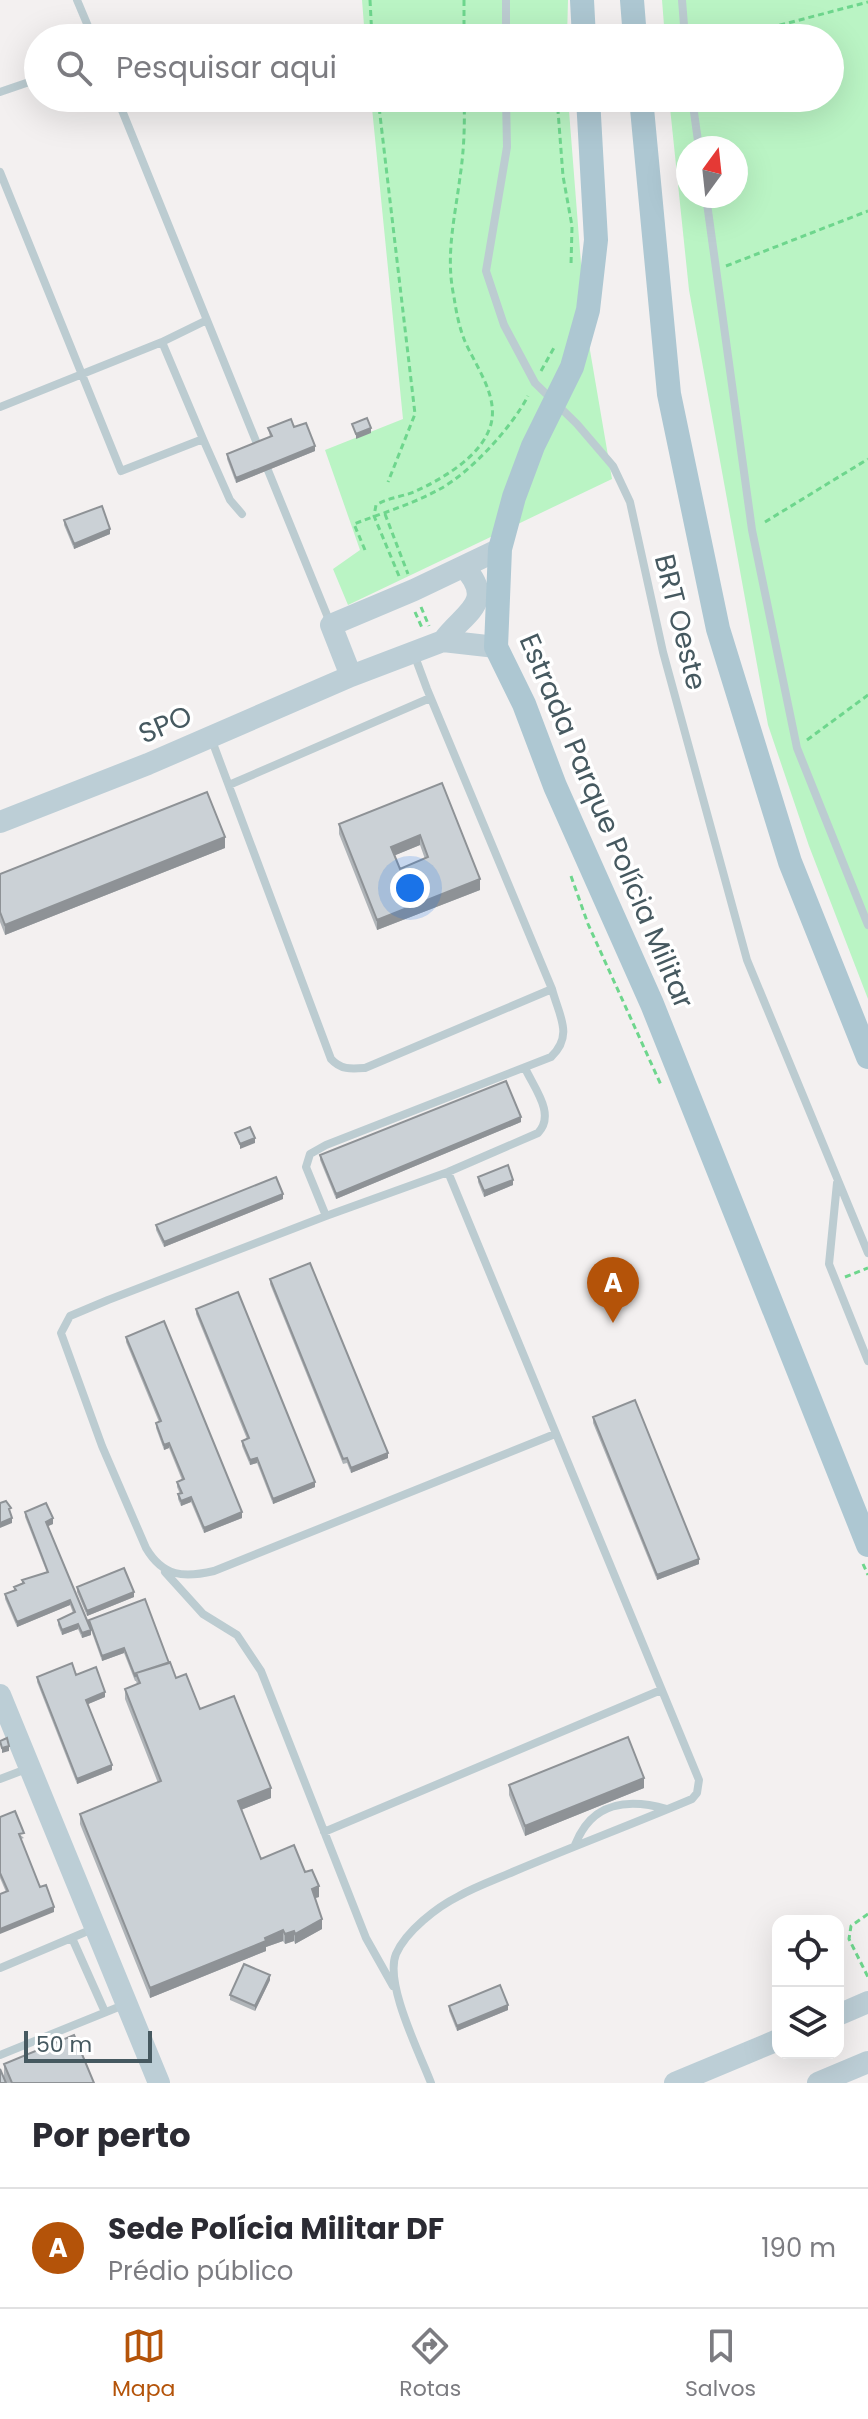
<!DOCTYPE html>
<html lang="pt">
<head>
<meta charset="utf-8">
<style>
  :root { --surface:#fff; --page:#f7f7f7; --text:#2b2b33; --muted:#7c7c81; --line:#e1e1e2; --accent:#b45309 }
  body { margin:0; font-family:Poppins,sans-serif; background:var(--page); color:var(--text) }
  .controls { position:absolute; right:24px; bottom:24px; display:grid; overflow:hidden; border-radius:16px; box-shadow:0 8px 32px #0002 }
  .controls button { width:72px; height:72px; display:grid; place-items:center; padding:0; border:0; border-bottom:2px solid var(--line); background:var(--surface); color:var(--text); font:40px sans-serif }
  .compass { position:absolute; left:676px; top:136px; width:72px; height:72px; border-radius:50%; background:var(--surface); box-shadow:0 8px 32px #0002; rotate:15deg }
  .scale { position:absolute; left:24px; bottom:20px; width:128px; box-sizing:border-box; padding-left:8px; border:4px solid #465960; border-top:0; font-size:22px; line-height:28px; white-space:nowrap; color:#465960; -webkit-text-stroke:6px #fff; paint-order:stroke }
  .you { position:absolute; left:410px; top:888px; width:28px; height:28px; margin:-20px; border:6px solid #fff; border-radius:50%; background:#1a73e8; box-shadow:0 0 0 12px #1a73e833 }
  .badge { display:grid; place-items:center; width:52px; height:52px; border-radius:50%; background:var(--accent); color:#fff; font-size:26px; font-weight:700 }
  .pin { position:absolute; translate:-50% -66px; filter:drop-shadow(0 2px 4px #0008) }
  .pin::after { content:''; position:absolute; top:42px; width:28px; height:24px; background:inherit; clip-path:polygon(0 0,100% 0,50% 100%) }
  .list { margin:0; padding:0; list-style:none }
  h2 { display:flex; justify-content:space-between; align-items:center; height:104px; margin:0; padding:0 32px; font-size:34px }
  h2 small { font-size:26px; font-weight:400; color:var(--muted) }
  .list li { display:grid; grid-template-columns:52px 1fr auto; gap:24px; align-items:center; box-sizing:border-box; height:120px; padding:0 32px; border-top:2px solid var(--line) }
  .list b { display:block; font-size:30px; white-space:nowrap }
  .list p { margin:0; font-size:26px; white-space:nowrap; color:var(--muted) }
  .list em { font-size:26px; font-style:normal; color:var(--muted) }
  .icon { flex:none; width:44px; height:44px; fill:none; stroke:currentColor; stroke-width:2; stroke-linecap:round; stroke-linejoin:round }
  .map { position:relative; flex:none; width:868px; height:2083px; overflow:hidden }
  .search { position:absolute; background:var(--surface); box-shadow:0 8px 32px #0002; left:24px; right:24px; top:24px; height:88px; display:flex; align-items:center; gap:20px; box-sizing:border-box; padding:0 28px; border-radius:44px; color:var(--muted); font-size:30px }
  .sheet { height:224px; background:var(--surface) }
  nav { display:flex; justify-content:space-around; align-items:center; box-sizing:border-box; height:112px; border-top:2px solid var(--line); background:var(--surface); font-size:22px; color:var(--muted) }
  nav a { display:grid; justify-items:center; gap:4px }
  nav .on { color:var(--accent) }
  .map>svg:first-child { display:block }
  .green { fill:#baf4c4; fill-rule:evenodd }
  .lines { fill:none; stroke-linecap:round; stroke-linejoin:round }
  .path { stroke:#6ed68d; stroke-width:3; stroke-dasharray:6 4; stroke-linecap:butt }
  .lane { stroke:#bcccd1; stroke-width:8 }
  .secondary { stroke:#bcced6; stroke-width:22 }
  .primary { stroke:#adc7d2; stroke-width:24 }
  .wall { fill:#afb4b8; fill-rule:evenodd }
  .shaded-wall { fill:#8e9296 }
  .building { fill:#cbd1d6; stroke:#8e9296; stroke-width:2; fill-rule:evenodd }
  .labels { text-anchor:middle; stroke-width:7; stroke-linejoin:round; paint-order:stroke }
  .street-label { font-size:28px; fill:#465960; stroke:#fff }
</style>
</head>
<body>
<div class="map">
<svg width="868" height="2083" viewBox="0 0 868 2083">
  <rect width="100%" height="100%" fill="#f3f0f0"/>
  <path class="green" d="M362,0H568L567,38H365Z
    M662,0H868V999L809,846L768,725L689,290L669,98H830V38H665ZM688,148H736V196H688Z
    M371,98H568L586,327L612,479L348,605L333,569L360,550L325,450L403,419Z"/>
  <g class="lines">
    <path class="path" d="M370,0L372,38
      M464,0V38
      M731,38L868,2
      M378,98L415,414L388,482
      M557,98L563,176L572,226L571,265
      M726,266L868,211
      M541,371L555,346
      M385,514L408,574
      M765,522L868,459
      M365,550L354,524C382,513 413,504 440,489C471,472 512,427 528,396
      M399,576L374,516L376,505C389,497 403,497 416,491C442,479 478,458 489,430C502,399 475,366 464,339C459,326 456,311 454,297C445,256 455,217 460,177C464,151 465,124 464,98
      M421,607L429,626
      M415,612L423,630
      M807,740L868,695
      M571,876L588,924L661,1085
      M845,1277L868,1268
      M863,1564L868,1575
      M868,1914L851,1926L849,1939L868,1977"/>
    <path class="lane" d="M77,0L93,38
      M506,0V38
      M682,0L685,38
      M0,92L38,79
      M117,98L260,451
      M506,98L507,147L486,271L504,325L535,383L577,424L613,466L630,502L663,652L747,960L868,1253
      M692,98L699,148
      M0,172L121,471L203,439L162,342
      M706,196L752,530L797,748L868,925
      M0,407L162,342L207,320
      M203,439L230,500L242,514
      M265,463L331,625
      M211,738L331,1059C341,1070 351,1069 365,1068L552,989
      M229,785L430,698
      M525,1068C534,1088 556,1114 538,1133L448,1172L326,1216L108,1300L70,1316L61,1333L102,1446L146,1548C163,1577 184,1578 214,1571L555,1434
      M837,1183L829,1264L868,1361
      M326,1216L306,1167L310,1154L326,1145L551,1057C574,1035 559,1016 552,989L427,689L414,654
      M165,1572L203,1614L237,1635L261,1671L366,1938L393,1986
      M0,1779L29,1768
      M324,1832L661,1690
      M575,1845C592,1801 628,1798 667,1809
      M72,1938L105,2012
      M0,1968L95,1928
      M0,2055L126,2004
      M431,2083C420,2054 384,1983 396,1954C406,1931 437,1907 459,1896C477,1886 497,1879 515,1871C574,1846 633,1824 692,1799L697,1793L699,1780L448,1172"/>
    <path class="secondary" d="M443,641C463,613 497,603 464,567
      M351,676L331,625L414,590L500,549
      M0,822L148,764L351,676L443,641L496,647
      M0,1695L159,2083
      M838,2015L868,2002
      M675,2083L778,2040
      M818,2083L868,2062"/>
    <path class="primary" d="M582,0L584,38
      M632,0L635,38
      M588,98L596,240L588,310L572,367L533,446L514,497L500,549L496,647L524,704L555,786L652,1004L868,1545
      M641,98L669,394L718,629L790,862L868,1057"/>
  </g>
  <path class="wall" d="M294,427L315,451L236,483L227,459V454L270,437L268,428Z
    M64,520L110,534L74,549L64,525Z
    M442,783L480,890L377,930L339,834V824ZM420,845L425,859L400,869L395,855Z
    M225,848L5,935L0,922V874Z
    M521,1122L336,1199L320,1160V1155Z
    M478,1177L513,1185L484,1197L478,1182Z
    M283,1199L164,1247L156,1230V1225Z
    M270,1279L388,1458L351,1473L347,1463L343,1464L270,1284Z
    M196,1309L315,1487L273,1504L257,1463L250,1465L242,1446V1441L247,1439L196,1314Z
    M126,1337L242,1518L204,1533L191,1502L181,1506L178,1499V1494H180L177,1487V1482L182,1480L169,1448L164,1450L156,1428V1423L159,1422L126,1342Z
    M593,1417L699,1564L657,1580L593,1423Z
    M25,1512L53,1524L48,1526L89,1625V1620L176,1678L271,1798L241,1810L261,1859L305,1872L319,1897L315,1898L322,1929L295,1944L294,1941L285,1944L283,1941L266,1947V1951L150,1998L80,1824V1814L158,1783L125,1699V1689L137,1684L136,1681H135L124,1653L102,1661L91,1630V1635L82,1638L78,1629L62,1635L58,1625V1620L73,1613L70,1605L17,1627L5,1599V1594L14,1590V1587L22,1583V1580L47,1573L25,1517Z
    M77,1587L134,1597L87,1616L77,1592Z
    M76,1675L105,1697L88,1704L112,1770L77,1784L37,1682V1677Z
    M509,1785L644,1788L525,1836L509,1795Z
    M0,1817L24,1838L21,1839L40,1887L54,1912L6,1892L0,1878Z
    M270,1980L255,2011L230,2000V1995Z
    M449,2006L508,2010L457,2031L449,2011Z
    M4,2064L94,2083H6L4,2079Z"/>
  <path class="shaded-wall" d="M371,428V433L356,439V434Z
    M315,446V451L236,483V478Z
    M110,529V534L74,549V544Z
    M420,835V845L391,857V847Z
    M225,837V848L5,935V925Z
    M480,879V890L377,930V920Z
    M521,1117V1122L336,1199V1194Z
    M255,1138V1143L240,1149V1144Z
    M513,1180V1185L484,1197V1191Z
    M283,1194V1199L164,1247V1242Z
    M169,1443V1448L164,1450V1445Z
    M388,1453V1458L351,1473V1468Z
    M257,1458V1463L250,1465V1460Z
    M315,1482V1487L273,1504V1499Z
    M191,1497V1502L181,1506V1501Z
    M242,1512V1518L204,1533V1528Z
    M12,1518V1523L0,1528V1523Z
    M53,1518V1524L46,1527V1522Z
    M699,1559V1564L657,1580V1575Z
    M134,1592V1597L87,1616V1611Z
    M70,1600V1605L17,1627V1622Z
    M78,1624V1629L62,1635V1630Z
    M91,1630V1635L82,1638V1633Z
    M124,1648V1653L102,1661V1656Z
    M105,1692V1697L86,1705V1700Z
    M9,1746V1751L2,1753V1748Z
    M112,1765V1770L77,1784V1779Z
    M644,1778V1788L525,1836V1826Z
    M271,1788V1798L238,1811V1801Z
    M319,1886V1897L312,1899V1889Z
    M54,1907V1912L0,1934V1929Z
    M322,1919V1929L295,1944V1934Z
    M283,1930V1941L266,1947V1951L150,1998V1988Z
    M294,1931V1941L285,1944V1934Z
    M270,1975V1980L255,2011V2006Z
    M508,2005V2010L457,2031V2026Z"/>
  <path class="building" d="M367,418L371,428L356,434L352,424Z
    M291,419L294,427L306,423L315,446L236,478L227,454L272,436L268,428Z
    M102,506L110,529L74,544L64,520Z
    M442,783L480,879L377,920L339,824ZM420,835L428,857L400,869L391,847Z
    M207,792L225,837L5,925L0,912V874Z
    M506,1081L521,1117L336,1194L320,1155Z
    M250,1127L255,1138L240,1144L235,1133Z
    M508,1165L513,1180L484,1191L478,1177Z
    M276,1177L283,1194L164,1242L156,1225Z
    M310,1263L388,1453L351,1468L347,1458L343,1459L270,1279Z
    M238,1292L315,1482L273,1499L257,1458L250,1460L242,1441L249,1438L196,1309Z
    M164,1321L242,1512L204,1528L191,1497L181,1501L178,1494L182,1493L177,1482L184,1479L169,1443L164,1445L156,1423L161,1421L126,1337Z
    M635,1400L699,1559L657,1575L593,1417Z
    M6,1501L11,1508L9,1509L12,1518L0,1523V1503Z
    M46,1503L53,1518L46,1522L91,1630L82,1633L78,1624L62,1630L58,1620L75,1612L70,1600L17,1622L5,1594L16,1590L14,1587L24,1583L22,1580L48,1572L25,1512Z
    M124,1568L134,1592L87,1611L77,1587Z
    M145,1599L169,1663L136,1673L137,1675L135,1676L124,1648L102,1656L89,1620Z
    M170,1662L176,1678L186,1674L200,1709L234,1696L271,1788L238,1801L261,1859L294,1845L305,1872L312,1870L319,1886L312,1889L322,1919L295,1934L294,1931L285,1934L283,1930L265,1938L266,1941L150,1988L80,1814L161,1781L125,1689L140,1683L136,1673Z
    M72,1663L76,1675L96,1667L105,1692L86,1700L112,1765L77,1779L37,1677Z
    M628,1737L644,1778L525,1826L509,1785Z
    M7,1738L9,1746L2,1748L0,1741Z
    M15,1811L24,1833L19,1834L40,1887L46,1885L54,1907L0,1929V1894L8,1891L0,1873V1817Z
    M244,1964L270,1975L255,2006L230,1995Z
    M500,1985L508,2005L457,2026L449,2006Z
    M74,2035L94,2083H12L4,2064Z
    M0,2069L6,2083H0Z"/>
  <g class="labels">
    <g class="street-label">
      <text transform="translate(681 622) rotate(76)" y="10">BRT Oeste</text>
      <text transform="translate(165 724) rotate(-23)" y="10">SPO</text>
      <text transform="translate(607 821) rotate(67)" y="10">Estrada Parque Polícia Militar</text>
    </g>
  </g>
</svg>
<div class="controls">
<button><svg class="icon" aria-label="locate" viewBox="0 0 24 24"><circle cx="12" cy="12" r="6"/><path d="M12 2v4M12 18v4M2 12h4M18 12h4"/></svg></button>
<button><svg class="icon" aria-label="layers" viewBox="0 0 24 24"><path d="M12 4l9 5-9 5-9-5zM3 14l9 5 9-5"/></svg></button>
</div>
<svg class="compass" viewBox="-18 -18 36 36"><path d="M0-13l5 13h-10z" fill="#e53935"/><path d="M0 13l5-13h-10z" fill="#7c7c81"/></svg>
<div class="scale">50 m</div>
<div class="you"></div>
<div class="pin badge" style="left:613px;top:1323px">A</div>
<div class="search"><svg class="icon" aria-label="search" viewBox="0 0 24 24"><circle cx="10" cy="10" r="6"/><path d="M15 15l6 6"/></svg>Pesquisar aqui</div>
</div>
<section class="sheet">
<h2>Por perto<small></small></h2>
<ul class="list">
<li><span class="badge">A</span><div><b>Sede Polícia Militar DF</b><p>Prédio público</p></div><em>190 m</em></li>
</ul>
</section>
<nav>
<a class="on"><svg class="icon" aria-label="map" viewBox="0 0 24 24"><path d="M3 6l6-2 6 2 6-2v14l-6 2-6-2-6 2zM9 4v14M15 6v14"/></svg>Mapa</a>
<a><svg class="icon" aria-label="directions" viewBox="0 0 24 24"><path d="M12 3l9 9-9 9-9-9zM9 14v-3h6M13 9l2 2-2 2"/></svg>Rotas</a>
<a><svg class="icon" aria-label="saved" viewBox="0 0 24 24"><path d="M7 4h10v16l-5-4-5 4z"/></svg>Salvos</a>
</nav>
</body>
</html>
